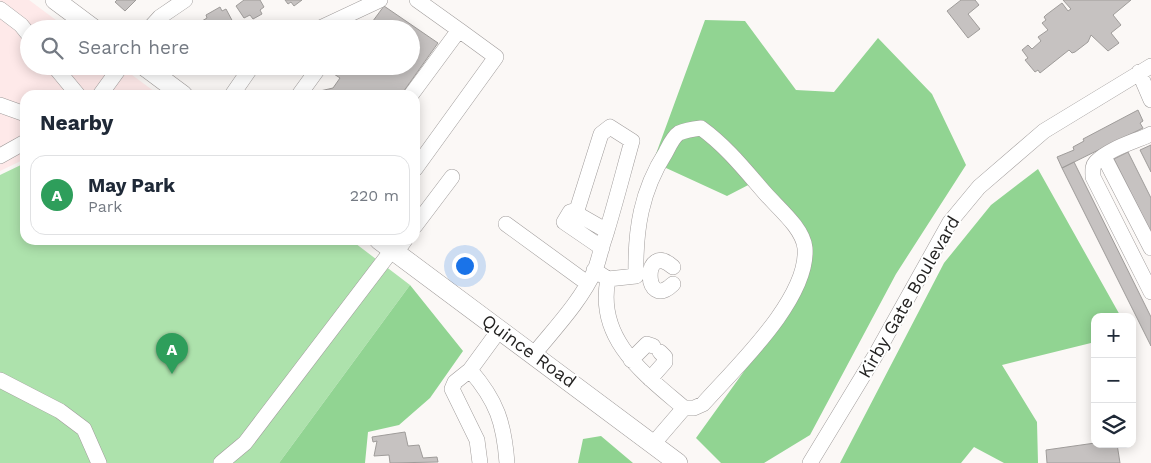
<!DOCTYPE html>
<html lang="en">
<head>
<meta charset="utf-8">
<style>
  :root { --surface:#fff; --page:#f2f2f3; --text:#1f2937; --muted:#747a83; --line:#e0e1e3; --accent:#d93025 }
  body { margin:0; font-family:"Work Sans",sans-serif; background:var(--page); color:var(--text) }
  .controls { position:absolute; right:15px; bottom:15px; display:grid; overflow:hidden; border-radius:10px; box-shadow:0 2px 12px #0003 }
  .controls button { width:45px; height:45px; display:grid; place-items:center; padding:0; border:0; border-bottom:1px solid var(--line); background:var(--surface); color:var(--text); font:25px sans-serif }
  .you { position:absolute; left:464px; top:265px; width:18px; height:18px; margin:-12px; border:4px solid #fff; border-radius:50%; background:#1a73e8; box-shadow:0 0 0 8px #1a73e833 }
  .badge { display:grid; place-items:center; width:32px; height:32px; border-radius:50%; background:var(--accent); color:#fff; font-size:16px; font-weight:700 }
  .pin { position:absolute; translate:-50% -41px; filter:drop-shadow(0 1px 2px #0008) }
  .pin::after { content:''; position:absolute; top:26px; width:18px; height:15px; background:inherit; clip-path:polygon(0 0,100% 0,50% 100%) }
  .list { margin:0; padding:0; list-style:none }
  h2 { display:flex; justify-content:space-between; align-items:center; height:65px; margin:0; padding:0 20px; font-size:21px }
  h2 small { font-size:16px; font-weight:400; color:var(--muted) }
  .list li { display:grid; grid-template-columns:32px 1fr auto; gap:15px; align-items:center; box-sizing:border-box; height:80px; margin:0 10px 10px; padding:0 10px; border:1px solid var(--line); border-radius:15px }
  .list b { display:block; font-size:19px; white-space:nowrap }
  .list p { margin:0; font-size:16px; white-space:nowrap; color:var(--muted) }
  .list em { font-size:16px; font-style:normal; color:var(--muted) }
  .icon { flex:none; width:28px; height:28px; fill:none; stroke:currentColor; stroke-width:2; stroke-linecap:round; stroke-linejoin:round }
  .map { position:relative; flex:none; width:1151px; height:463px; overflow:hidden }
  .search { position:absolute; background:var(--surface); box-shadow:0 2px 12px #0003; left:20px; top:20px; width:400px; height:55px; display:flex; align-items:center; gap:12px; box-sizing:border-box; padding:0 18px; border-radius:28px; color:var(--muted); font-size:19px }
  .panel { position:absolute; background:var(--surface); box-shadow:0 2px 12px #0003; left:20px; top:90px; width:400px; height:155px; border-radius:15px }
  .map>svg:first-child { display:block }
  .education { fill:#fee9e9 }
  .green { fill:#ade2ac }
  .forest { fill:#91d492 }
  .building { fill:#c6c2c1; stroke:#9f9c9a }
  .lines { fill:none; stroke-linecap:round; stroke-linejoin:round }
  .minor-casing { stroke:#a09c9b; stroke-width:16 }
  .major-casing { stroke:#a09c9b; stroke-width:20 }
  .minor { stroke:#fff; stroke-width:15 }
  .major { stroke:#fff; stroke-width:19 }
  .labels { text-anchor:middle; stroke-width:4; stroke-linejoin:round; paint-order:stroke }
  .street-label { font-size:18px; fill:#242322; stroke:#fff }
</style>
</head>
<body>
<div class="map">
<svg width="1151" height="463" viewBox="0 0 1151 463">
  <rect width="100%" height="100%" fill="#fbf8f6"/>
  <path class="education" d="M0,0H29L68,29H29V66H120L159,95H25V159L0,171Z"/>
  <path class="green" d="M25,163V240H351L410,285L279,463H0V175Z"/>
  <path class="forest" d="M705,20L745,21L796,90L834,92L878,38L932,94L966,165L896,274L810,435L764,463H721L696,438L773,331L804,247L756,181L727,196L653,162Z
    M1038,169L1121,317H1095V342L1002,365L1037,422L1038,463H1004L974,447L961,463H840L944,263L991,205Z
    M410,285L463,351L430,398L399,425L368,432L365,463H279Z
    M601,436L633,463H578L583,439Z"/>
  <path class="building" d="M117,0H136L125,11L115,2Z
    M260,0L264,7L260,10L262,14L253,19L250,15L244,18L236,6L244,0Z
    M285,0H302L294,6L291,2L288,4Z
    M961,0H975L979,5L968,14L980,29L968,38L947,11Z
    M1063,0H1131L1113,15L1121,25L1111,33L1119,43L1108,51L1091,35L1088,42L1075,52L1072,53L1069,50L1040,73L1038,70L1035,72L1025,60L1028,58L1022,50L1028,45L1032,49L1041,41L1038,37L1048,30L1042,23L1046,20L1044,17L1046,15L1062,3L1068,11L1071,9Z
    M384,6L438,43L401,95H321L320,91L333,88L340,78L328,70L331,66H411V29H367Z
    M220,7L222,11L226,9L234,24L229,27L230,29H207L202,21L207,18L206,15Z
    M1138,110L1143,121L1140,123L1143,128L1062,168L1057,157L1074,150L1073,147L1084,141L1083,139Z
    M1151,145V172L1140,150Z
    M1128,152L1151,198V233L1114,159Z
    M1074,162L1151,317V346L1062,168Z
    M405,432L408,446L419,445L423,458L437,457L438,462L390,463L389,455L374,456L377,441L373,442L372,437Z
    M1095,443L1117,444L1120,463H1047L1046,450Z"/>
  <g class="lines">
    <defs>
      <path id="minor" d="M0,9L21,25L29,35
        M149,29L160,17L185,0
        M318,29L380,0
        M54,66L78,95
        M1139,72L1151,100
        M100,95L121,66
        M232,95L252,66
        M299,95L320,66
        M411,95L459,30L417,0
        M0,105L25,114
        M1151,134C1134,142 1110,148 1096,162C1092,166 1093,171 1093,177L1151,292
        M0,156L25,142
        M1104,157L1151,248
        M415,169L496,57L459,30
        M577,210L570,212L564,222L602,248
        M506,224L587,283
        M415,226L452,177
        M396,252L405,240
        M673,267C642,239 643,313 673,284
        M594,270L608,279L636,276C635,230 641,191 666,152C669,146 673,137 679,133C686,130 693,129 701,128C726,146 745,170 765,193C778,208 803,228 805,248C809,299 735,368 703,404L694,408H684L653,444
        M608,279C596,339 643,373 684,408
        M534,354C555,328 581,301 595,270C599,260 601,248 605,237C615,205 623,173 632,141L610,127L601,134L577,210L579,215L607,231
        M631,360L647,344L653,346
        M470,370C497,401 504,423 507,463
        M650,379L665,362V357L660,352
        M0,380L60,411L84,429L99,463
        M221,463L245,443L392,250
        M480,463L477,440L452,389L455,382L470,370L500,329
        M810,463L875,356L950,222L979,187L1044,131L1151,66"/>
      <path id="major" d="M55,0L94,29
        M144,66L183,95
        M379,240L678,463"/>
    </defs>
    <use href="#minor" class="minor-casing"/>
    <use href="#major" class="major-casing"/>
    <use href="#minor" class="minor"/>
    <use href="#major" class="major"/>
  </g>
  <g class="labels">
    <g class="street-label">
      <text transform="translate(909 297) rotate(-60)" y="6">Kirby Gate Boulevard</text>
      <text transform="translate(529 351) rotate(36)" y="6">Quince Road</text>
    </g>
  </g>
</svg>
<div class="controls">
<button>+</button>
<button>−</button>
<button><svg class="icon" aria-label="layers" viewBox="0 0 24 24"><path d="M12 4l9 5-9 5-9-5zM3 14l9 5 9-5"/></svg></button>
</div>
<div class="you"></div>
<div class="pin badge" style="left:172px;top:374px;background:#2e9e5b">A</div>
<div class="search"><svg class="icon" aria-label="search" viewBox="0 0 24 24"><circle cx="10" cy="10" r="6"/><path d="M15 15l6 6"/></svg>Search here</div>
<section class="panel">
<h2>Nearby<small></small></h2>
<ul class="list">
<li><span class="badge" style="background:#2e9e5b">A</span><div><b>May Park</b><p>Park</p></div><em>220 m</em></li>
</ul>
</section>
</div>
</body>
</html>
